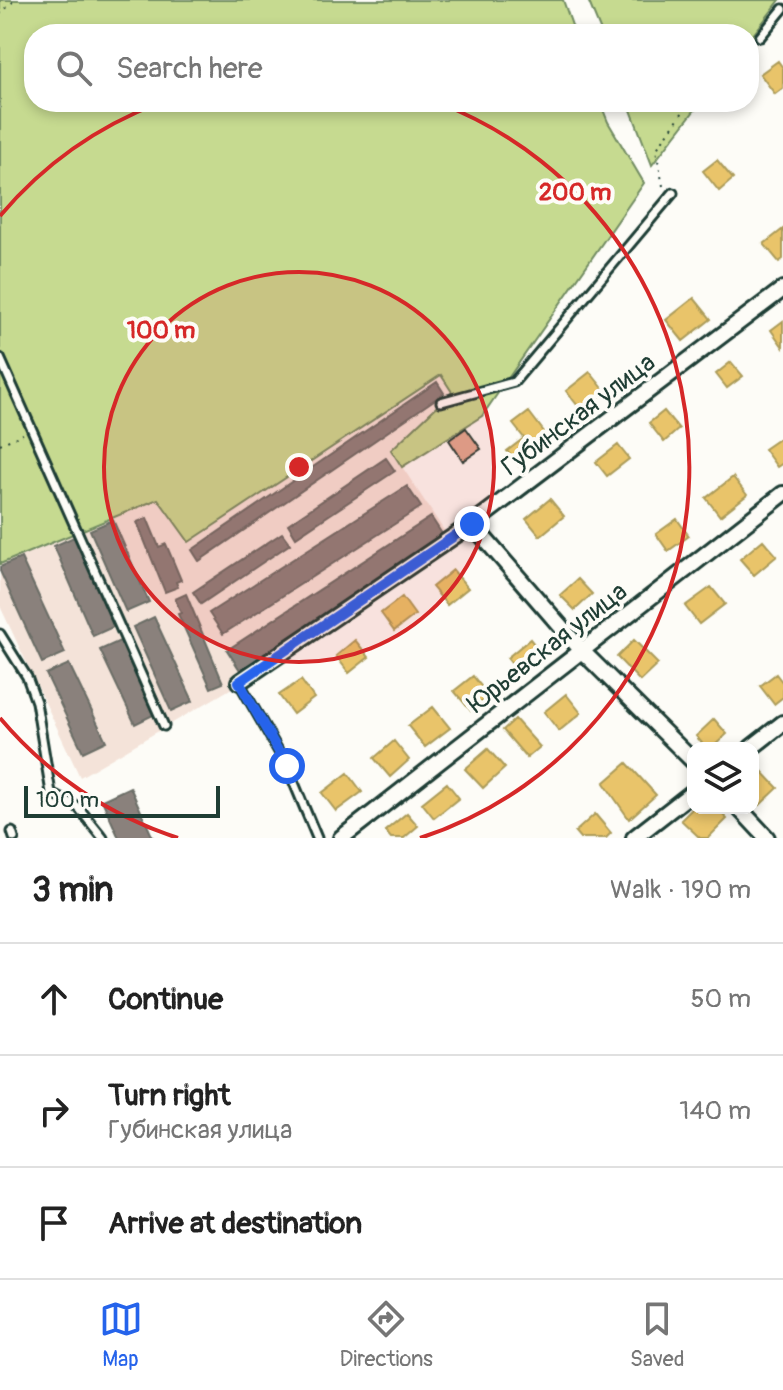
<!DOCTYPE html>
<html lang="en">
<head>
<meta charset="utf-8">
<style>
  :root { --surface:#fff; --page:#f2f2f2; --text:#222; --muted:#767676; --line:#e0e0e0; --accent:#2563eb }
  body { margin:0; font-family:Pangolin,sans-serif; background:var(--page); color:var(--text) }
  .controls { position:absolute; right:24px; bottom:24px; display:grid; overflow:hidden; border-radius:16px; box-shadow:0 4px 12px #0003 }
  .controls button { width:72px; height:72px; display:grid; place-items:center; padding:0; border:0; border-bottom:2px solid var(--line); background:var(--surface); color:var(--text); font:40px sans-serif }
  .scale { position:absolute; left:24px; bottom:20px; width:196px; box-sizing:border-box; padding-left:8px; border:4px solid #1f3d34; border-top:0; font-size:22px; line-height:28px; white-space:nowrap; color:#1f3d34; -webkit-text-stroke:6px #fdfcf7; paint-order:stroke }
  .stop { position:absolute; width:24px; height:24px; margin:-18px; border:6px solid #2563eb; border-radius:50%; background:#fff }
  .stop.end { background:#2563eb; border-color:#fff; box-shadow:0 2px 8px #0008 }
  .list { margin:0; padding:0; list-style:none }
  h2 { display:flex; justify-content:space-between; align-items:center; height:104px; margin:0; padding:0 32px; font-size:34px }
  h2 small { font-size:26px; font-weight:400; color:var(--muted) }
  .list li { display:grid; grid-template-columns:52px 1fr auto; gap:24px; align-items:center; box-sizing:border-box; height:112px; padding:0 32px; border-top:2px solid var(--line) }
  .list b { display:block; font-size:30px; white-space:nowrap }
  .list p { margin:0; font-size:26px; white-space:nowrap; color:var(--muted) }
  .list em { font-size:26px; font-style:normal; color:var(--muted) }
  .icon { flex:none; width:44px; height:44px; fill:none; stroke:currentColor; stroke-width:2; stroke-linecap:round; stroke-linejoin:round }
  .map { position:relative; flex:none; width:783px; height:838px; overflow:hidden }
  .search { position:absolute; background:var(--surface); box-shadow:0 4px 12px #0003; left:24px; right:24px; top:24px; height:88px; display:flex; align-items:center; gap:20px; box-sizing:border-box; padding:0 28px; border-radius:32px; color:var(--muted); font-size:30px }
  .sheet { height:440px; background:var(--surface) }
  nav { display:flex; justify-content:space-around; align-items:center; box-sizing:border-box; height:112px; border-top:2px solid var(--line); background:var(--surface); font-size:22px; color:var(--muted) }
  nav a { display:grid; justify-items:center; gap:4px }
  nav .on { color:var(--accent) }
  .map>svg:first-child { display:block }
  .built { fill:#f4e3d9 }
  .green { fill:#c6da90; stroke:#728c62; stroke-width:2 }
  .homes { fill:#e9c46a; stroke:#ac9c5a; stroke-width:2 }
  .industry { fill:#8a817c; stroke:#6a6d66; stroke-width:2 }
  .building { fill:#deaa92; stroke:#1f3d34; stroke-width:2 }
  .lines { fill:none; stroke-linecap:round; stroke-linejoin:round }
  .service-casing { stroke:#1f3d34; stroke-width:13 }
  .minor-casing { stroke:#1f3d34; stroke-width:20 }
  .path { stroke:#1f3d34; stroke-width:2; stroke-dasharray:2 6; stroke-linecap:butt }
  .service { stroke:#fdfcf7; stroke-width:7 }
  .minor { stroke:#fdfcf7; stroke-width:14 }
  .route { stroke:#2563eb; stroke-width:10 }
  .ring { fill:none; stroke:#d62828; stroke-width:4 }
  .labels { text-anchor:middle; stroke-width:8; stroke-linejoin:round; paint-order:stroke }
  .street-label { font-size:26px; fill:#1f3d34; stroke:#fdfcf7 }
  .centre { fill:#d62828; stroke:#fdfcf7; stroke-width:4 }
  .ring-label { font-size:24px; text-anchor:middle; font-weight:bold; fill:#d62828; stroke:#fdfcf7; stroke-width:8; stroke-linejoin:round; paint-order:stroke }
</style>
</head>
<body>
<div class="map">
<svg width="783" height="838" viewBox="0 0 783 838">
  <rect width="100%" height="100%" fill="#fdfcf7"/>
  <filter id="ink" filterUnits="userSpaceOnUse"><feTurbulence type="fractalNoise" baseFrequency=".0125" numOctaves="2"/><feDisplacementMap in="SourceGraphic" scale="16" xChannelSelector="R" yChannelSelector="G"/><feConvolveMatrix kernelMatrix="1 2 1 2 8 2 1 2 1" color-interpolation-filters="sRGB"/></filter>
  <g filter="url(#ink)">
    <path class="built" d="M441,375L452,391L391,450L449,538L297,650L80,777L0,606V564L158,499L190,542Z"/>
    <path class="green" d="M0,0H563L575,34H34V102H600L608,122L644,183L482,416L402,467L391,450L452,392L441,375L189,542L158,499L0,564Z
      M588,0H780L749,40V34H602Z
      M628,102H701L652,165Z"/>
    <path class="homes" d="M778,61L783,68V88L775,94L760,74Z
      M717,160L733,179L719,191L703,171Z
      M783,229V259L779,262L764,244Z
      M694,298L711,319L683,341L666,320Z
      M783,321V347L771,330Z
      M731,362L743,376L727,388L716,374Z
      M590,372L606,392L582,411L566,391Z
      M664,411L679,429L664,442L649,423Z
      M529,412L551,441L519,466L507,451L524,438L513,424Z
      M783,436V463L777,467L764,449Z
      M618,445L629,459L607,476L596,462Z
      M733,477L747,495L720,516L706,498Z
      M550,499L564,516L540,536L526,519Z
      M677,519L689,536L668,551L656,534Z
      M763,540L777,556L754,575L740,559Z
      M453,570L468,588L447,605L432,587Z
      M578,579L592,594L575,610L560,595Z
      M711,587L725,604L699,624L685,606Z
      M402,597L415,615L394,631L381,613Z
      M530,639L543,655L520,674L507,658Z
      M355,640L369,657L349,673L336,656Z
      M634,640L658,664L640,681L617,657Z
      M776,674L783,683V697L774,704L760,686Z
      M473,676L489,696L471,711L454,691Z
      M301,680L314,698L293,714L279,695Z
      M566,694L581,713L559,731L544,712Z
      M433,707L450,728L425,747L408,726Z
      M515,719L540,747L527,758L503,730Z
      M714,719L727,734L712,748H706L696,736Z
      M394,741L409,760L390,777L374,758Z
      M488,749L505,768L483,788L465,769Z
      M627,763L656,795L629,819L604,783Z
      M760,769L778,788L760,805L753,798V776Z
      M348,773L362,792L336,811L322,793Z
      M447,783L459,798L434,818L422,803Z
      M693,808H716L727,819L708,838H700L681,820Z
      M407,813L418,826L404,838H391L385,831Z
      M595,814L611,833L606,838H580L575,832Z"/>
    <path class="industry" d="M437,382L444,393L199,561L192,550Z
      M386,458L395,471L296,537L288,524Z
      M407,486L421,507L223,634L209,613Z
      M431,517L444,537L240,670L227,650Z
      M147,518L159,547L166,544L181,580L176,582L178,587L165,592L137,522Z
      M113,520L149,602L126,612L90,530Z
      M282,533L290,544L201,604L193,592Z
      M76,536L115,626L93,636L54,546Z
      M21,558L65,653L42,663L0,571V567Z
      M186,594L223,683L211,688L178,614L181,613L175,599Z
      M154,617L193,701L171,711L133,627Z
      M122,640L157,713L135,724L100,650Z
      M69,664L106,741L83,752L46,674Z
      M130,787L153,838H119L102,800Z"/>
    <path class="building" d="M466,428L481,449L463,461L449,440Z"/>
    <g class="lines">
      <defs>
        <path id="service" d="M760,37L783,9
          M0,358L164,726
          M441,402L514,382L673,193
          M0,634L27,677L36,702L51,793L78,807L103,838
          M239,682L287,766L317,838
          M12,832L14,838"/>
        <path id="minor" d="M472,524L582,651L693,761
          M239,682L472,524L783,289
          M751,748L783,723
          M739,808L767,838
          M341,838L783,494
          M634,838L693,792"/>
      </defs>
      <use href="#service" class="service-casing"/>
      <use href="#minor" class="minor-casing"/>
      <path class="path" d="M0,14L15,0
        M663,186L656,150L690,102
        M0,444L23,434"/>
      <use href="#service" class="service"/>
      <use href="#minor" class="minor"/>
    </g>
  </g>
  <g class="lines" filter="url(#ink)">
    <path class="route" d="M287,766L239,682L472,524"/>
  </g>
  <circle cx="299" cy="467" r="195" fill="#d62828" fill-opacity=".12"/>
  <g class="ring">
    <circle cx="299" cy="467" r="195"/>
    <path d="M178 838A390 390 0 0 1 0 718M0 216A390 390 0 0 1 159 103M439 103A390 390 0 0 1 420 838"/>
  </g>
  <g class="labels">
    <g class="street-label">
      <text transform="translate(578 414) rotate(-37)" y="9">Губинская улица</text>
      <text transform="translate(547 647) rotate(-38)" y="9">Юрьевская улица</text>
    </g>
  </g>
  <circle cx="299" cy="467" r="12" class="centre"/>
  <g class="ring-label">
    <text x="575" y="200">200 m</text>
    <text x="161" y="338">100 m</text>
  </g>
</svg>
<div class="controls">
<button><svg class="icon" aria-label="layers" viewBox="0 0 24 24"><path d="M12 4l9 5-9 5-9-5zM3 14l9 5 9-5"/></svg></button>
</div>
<div class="scale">100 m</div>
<div class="stop" style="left:287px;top:766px"></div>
<div class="stop end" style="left:472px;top:524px"></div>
<div class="search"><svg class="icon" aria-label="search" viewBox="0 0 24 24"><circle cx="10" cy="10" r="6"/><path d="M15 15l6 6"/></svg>Search here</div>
</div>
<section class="sheet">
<h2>3 min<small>Walk · 190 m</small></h2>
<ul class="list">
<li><svg class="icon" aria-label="ahead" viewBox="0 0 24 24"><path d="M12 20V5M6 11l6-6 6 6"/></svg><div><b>Continue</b></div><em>50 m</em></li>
<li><svg class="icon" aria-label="right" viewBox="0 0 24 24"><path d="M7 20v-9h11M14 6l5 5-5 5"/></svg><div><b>Turn right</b><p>Губинская улица</p></div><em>140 m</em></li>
<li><svg class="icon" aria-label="arrive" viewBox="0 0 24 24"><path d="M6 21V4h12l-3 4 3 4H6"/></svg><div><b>Arrive at destination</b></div></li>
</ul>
</section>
<nav>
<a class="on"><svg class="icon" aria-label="map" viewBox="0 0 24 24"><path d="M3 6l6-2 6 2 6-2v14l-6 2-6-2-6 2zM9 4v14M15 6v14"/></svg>Map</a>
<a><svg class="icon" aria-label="directions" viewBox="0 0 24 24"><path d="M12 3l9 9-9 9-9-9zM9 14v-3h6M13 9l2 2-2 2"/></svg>Directions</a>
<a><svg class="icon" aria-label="saved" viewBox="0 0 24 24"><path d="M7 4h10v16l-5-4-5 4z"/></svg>Saved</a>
</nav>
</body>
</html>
